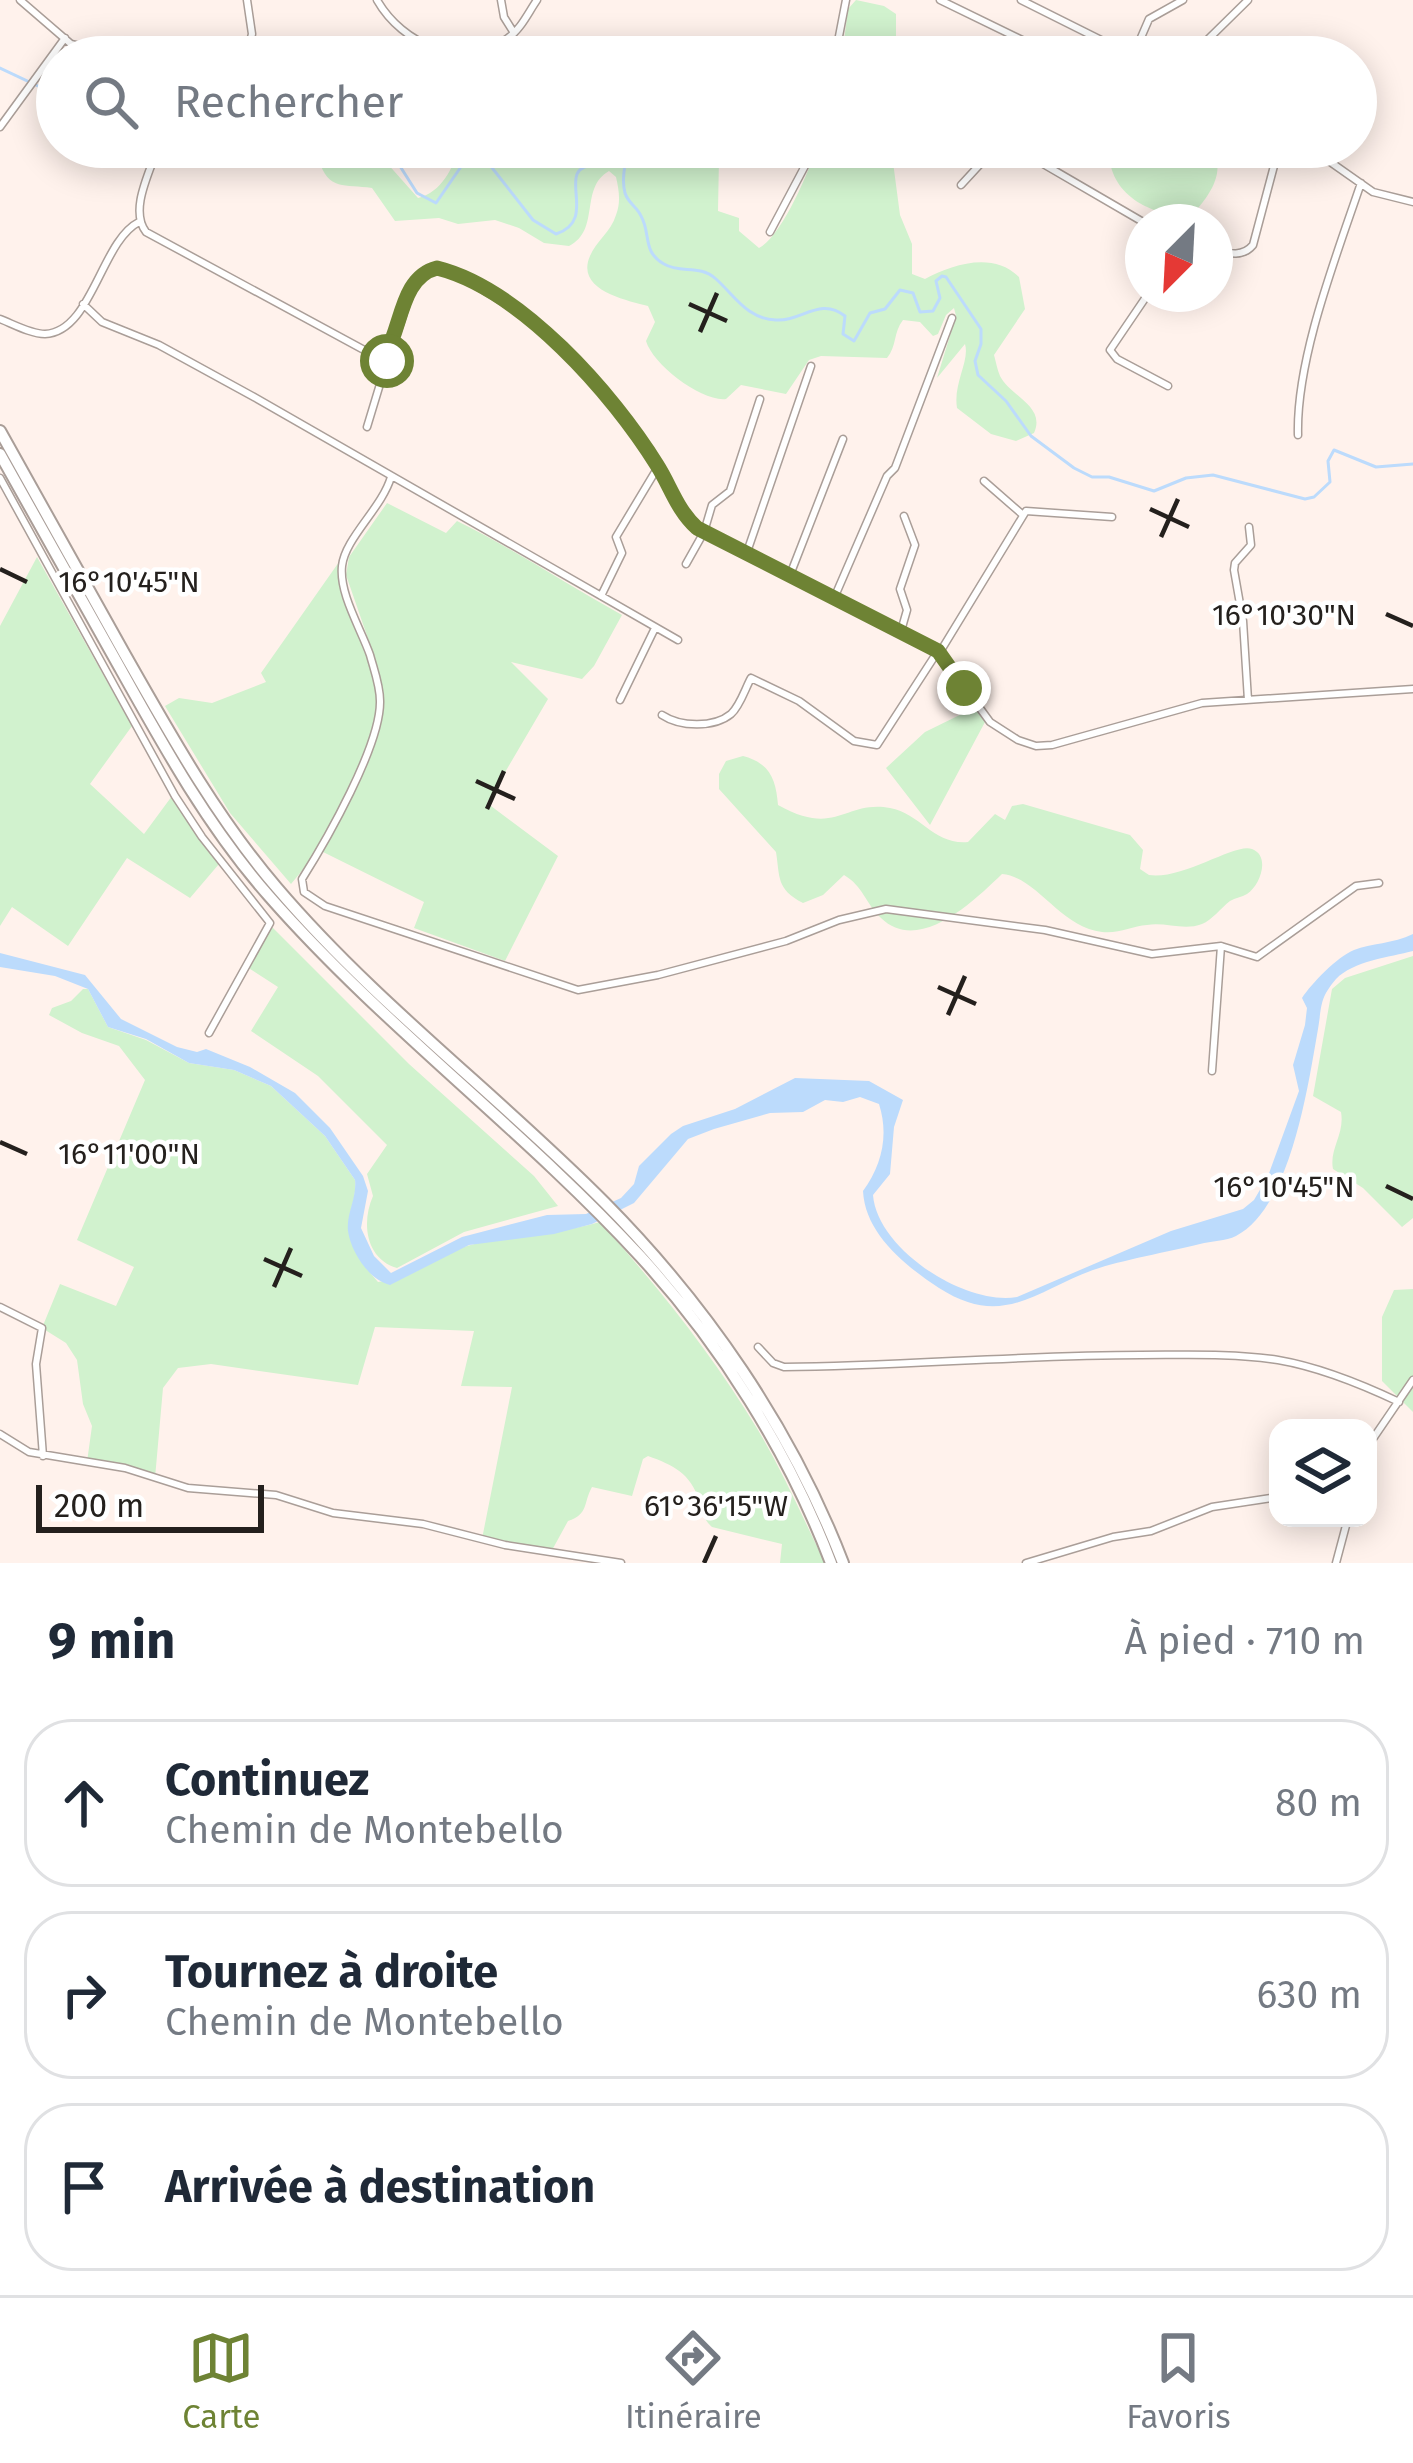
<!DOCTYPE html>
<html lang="fr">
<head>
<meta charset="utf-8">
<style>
  :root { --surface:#fff; --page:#f6f6f7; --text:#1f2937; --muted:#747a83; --line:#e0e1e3; --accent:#6e8334 }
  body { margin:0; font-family:"Fira Sans",sans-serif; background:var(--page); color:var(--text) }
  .controls { position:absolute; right:36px; bottom:36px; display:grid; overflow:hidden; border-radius:24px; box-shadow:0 6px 30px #0003 }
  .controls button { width:108px; height:108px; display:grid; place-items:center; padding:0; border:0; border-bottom:3px solid var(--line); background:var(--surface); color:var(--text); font:60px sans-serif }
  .compass { position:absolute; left:1125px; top:204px; width:108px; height:108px; border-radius:50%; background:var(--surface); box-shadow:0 6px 30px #0003; rotate:204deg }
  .scale { position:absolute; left:36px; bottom:30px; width:228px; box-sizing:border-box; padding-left:12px; border:6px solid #24201d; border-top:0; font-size:33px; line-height:42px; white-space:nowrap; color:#24201d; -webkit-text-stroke:9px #fff; paint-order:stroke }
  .stop { position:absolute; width:36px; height:36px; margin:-27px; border:9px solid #6e8334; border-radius:50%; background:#fff }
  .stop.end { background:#6e8334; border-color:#fff; box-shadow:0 3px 12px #0008 }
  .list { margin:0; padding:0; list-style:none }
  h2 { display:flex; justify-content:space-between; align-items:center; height:156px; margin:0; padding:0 48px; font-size:51px }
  h2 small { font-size:39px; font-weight:400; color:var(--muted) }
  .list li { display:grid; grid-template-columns:78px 1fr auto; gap:36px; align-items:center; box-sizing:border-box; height:168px; margin:0 24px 24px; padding:0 24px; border:3px solid var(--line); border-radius:48px }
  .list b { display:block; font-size:45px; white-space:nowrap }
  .list p { margin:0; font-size:39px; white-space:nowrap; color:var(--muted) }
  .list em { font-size:39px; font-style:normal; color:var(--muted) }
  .icon { flex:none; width:66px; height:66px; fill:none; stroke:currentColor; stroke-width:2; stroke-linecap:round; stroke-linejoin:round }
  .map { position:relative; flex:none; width:1413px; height:1563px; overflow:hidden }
  .search { position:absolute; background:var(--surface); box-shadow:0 6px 30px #0003; left:36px; right:36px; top:36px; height:132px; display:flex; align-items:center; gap:30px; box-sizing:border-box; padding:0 42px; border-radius:66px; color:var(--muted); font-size:45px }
  .sheet { height:732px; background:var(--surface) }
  nav { display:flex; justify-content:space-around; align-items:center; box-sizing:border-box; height:168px; border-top:3px solid var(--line); background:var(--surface); font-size:33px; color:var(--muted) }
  nav a { display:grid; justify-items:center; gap:6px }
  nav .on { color:var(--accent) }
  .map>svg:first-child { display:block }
  .green { fill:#d1f2ce }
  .water { fill:#bcdbfc }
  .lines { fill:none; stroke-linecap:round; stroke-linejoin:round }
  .stream { stroke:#bcdbfc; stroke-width:3 }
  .street-casing { stroke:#aa9e98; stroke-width:9 }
  .highway-casing { stroke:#aa9e98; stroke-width:14 }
  .street { stroke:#fff; stroke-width:6 }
  .highway { stroke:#fff; stroke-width:10 }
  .route { stroke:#6e8334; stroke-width:15 }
  .ticks { fill:none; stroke:#24201d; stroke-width:4.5 }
  .ticks-label { font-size:30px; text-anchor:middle; fill:#24201d; stroke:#fff; stroke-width:9; stroke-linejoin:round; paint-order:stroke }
</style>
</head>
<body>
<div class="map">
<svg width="1413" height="1563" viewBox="0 0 1413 1563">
  <rect width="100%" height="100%" fill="#fff2ec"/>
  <path class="green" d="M856,0L884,6L896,14V57H842L848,9Z
    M460,147H697L719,157L718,211L739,218V231L759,248C782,236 808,173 817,147H891L900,215L912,244V274L925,279C952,264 994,251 1019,277L1025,309L994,355C996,362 997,369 1000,376C1011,397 1046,406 1034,433L1016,441L991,434L957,408C953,383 970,361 965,344L937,378L956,316L954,308L946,315L938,334L933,336L920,322L903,320C893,333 897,346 887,358L821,356L809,360L786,394L741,385L726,399C702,402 653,365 646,341L655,322L648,306C626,300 575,290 590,256C596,241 611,232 616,215C621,202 619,190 616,177L609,171C579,188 601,230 569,246L544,243L519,228L495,220L458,224L439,218L395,221L372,188C345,184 328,191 319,160L326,153L359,165L386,162L418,198C442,192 452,169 460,147Z
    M1109,147H1210C1229,171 1208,198 1190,217C1149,215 1107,194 1109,147Z
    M387,503L446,533L457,521C514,549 566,584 622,615L594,666L582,679L511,662L548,699L487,803L558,856L505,961L414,928L424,902L319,850L291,884L230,813L165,706L179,698L212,703L266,682L261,673L339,562V582L365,653H373L346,575L349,557Z
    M37,557L132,726L90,784L144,834L172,796L219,864L190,898L127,858L68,946L12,907L0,926V626Z
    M974,708L985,722L930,825L886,768L925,732Z
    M743,756C770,763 776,780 778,805C837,838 844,800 890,808C921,814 934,845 968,842L995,814L1005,820L1012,806L1023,804L1130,835L1143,850L1140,869L1149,875C1183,880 1236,842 1252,849C1271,856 1260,886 1247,894C1242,897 1235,898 1230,901C1221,908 1212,920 1202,924C1184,931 1166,922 1147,925C1132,926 1119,934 1102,932C1060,927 1037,877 1002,874C975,900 919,955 881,918C866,904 863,886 844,875L823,895L803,903C776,889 780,877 776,852L719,789V774L726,761Z
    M271,926L409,1064L534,1176L558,1206L464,1232L397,1268C366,1259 361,1223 373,1196L367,1174L387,1145L318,1076L251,1031L278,987L247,967Z
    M1413,956V1218L1402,1227L1363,1188L1333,1169C1329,1149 1345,1134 1341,1112L1313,1096L1332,989L1345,978Z
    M83,989H88L108,1027L146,1040L189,1063L234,1070L271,1086L325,1136L355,1180C357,1194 351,1206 349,1220C345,1242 364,1266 378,1282C419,1275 431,1258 467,1246C508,1233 556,1235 600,1222C658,1287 713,1355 758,1430C783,1472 803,1518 825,1563H780L782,1544L712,1527C702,1518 704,1512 699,1500C690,1473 673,1465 648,1456L643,1459L632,1496L592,1487C583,1503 589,1514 568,1521L551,1552L482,1539L512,1387L461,1386L474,1331L375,1327L358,1385L211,1364L178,1368L163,1388L155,1478L87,1462L92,1426L83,1404L77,1360L66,1343L42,1328L60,1284L116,1306L134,1267L77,1240L145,1080L119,1046L82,1033L49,1015L52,1008L71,1001Z
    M1413,1289V1412L1382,1381V1317L1394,1290Z"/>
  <path class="water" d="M1413,934V951C1390,957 1353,961 1336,979C1319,999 1322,1006 1318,1029C1308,1086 1291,1207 1236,1236C1226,1241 1211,1241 1200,1244C1168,1252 1122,1260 1093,1270C1035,1291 1003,1329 939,1288C904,1265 865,1233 863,1191C882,1165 889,1135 879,1104L860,1097L843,1102L825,1100L803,1112L770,1113L714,1129L688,1139L634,1203L592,1224L554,1234L469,1245L390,1285C369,1280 351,1252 348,1231C346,1214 357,1198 355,1180L325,1136L271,1086L234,1070L189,1063L146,1039L108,1027L88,989L55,976L0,967V953L85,975L121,1019L177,1047L197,1052L206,1049L250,1067L295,1093L330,1128L363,1176L368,1191L361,1228L374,1256L391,1273L462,1237L547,1215L586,1214L621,1198L634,1184L639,1166L671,1134L683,1126L735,1109L795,1078L869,1081L903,1100L894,1127L890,1174L873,1195C877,1249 965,1306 1017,1297L1171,1231L1243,1209L1254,1200L1268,1176L1299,1091L1293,1065L1305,1025L1307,1008L1302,998C1312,983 1337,957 1354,950C1371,943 1393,944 1413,934Z"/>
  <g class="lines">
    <path class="stream" d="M0,68L57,95
      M346,147L349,156L366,160L391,152L417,193L436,203L467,158L473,154L482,155L533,220L556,234C602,219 550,165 597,165L612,147
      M628,147C626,161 621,179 625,193C628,203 637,207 641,216C651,233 642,252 664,264C681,274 699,264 716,279C735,296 747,319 776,320C801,322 820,296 845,316L843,334L854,341L870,313L885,309L900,290L913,293L920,312L933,311L940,298L936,281L942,276L946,277L981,329V344L975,361L978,375L1006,401L1031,436L1074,468L1092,477H1109L1154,491L1186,478L1213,475L1305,499L1314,497L1330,482L1328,461L1334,450L1376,467L1413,464"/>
    <defs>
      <path id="street" d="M20,0L71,44L128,57
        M377,0C402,44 463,72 508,38C521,29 528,13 537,0
        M501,0L504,17L514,33
        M940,0L1057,57
        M1021,0L1135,57
        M1133,56L1149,19L1183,0
        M246,57L252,34L247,0
        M835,57L846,0
        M1190,57L1248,0
        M0,127L65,38
        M158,147C150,172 129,210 146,232L377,357C407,342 399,291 428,270C449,266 470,282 488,293C559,335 614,395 657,465C671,487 677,510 697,528L938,651L990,722L1018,740L1036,746L1052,745L1202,703L1413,689
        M1014,147L1143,222
        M1309,147L1373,192L1413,202
        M961,185L996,147
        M770,232L815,147
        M1215,250C1230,254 1243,257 1253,245L1279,147
        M1148,294L1110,350L1117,359L1168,386
        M83,304L102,322L159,345L254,397L678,640
        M0,319C13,324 31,334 45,334C92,332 101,241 139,222
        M367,427L387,361L385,353
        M1298,435C1296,359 1336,257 1361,183
        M391,477C382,508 345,538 342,566C339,594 361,629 370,655C374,670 380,685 380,701C381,745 326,841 302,879L304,892L325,906L578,990L658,975L786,941L839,920L886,909L1045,930L1152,954L1221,946L1257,957L1356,886L1379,883
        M0,478L175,796L202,837L270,923L209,1033
        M984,481L1023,515
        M747,552L811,366
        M686,564L704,532L712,505L730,491L760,399
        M790,575L843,439
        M601,596L622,553L616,537L658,467
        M835,596L887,476L895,468L952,318
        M901,631L907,610L900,589L915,545L904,516
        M940,652L1026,511L1112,517
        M620,700L655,628
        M1248,700L1243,621L1234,570L1235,563L1251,545L1249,527
        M662,715C680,727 714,728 731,714C740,706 745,689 751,678L799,701L854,741L877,745L938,651
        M1212,1071L1221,946
        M0,1307L42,1328L36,1364L43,1456
        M758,1347L773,1363L784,1367C903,1366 1021,1355 1141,1355C1186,1355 1233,1353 1278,1360C1319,1367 1361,1384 1399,1402
        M0,1434L29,1452L125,1468L188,1488L276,1495L333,1513L423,1524L505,1545L621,1563
        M1368,1446L1413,1380
        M1026,1563L1113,1537L1151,1531L1212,1507L1278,1497
        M1336,1563L1348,1518"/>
      <path id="highway" d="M0,431C41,505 83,579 124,653C170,734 216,817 277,888C376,1004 498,1095 604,1202C706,1305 791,1428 843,1563
        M0,454C40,525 80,597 120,668C164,747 209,828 269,896C383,1026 523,1129 640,1256C720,1343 789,1452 831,1563"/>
    </defs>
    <use href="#street" class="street-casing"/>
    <use href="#highway" class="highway-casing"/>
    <use href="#street" class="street"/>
    <use href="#highway" class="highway"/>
  </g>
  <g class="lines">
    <path class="route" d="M387,361L386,353C402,326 401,277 437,268C521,289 613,394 657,465C671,487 677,510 697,528L938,651L964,688"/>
  </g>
  <path class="ticks" d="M689,304L727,321M700,332L717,293M1150,509L1189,527M1161,537L1178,499M0,569L27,582M1386,614L1413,626M476,781L515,799M487,809L504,771M938,987L976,1004M948,1015L965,976M0,1142L27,1154M1386,1186L1413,1199M264,1259L302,1276M274,1287L291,1248M704,1563L716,1536"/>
  <g class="ticks-label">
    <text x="129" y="592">16°10'45"N</text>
    <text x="1284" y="625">16°10'30"N</text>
    <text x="129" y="1164">16°11'00"N</text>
    <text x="1284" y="1197">16°10'45"N</text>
    <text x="716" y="1516">61°36'15"W</text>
  </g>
</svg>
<div class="controls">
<button><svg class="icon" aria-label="layers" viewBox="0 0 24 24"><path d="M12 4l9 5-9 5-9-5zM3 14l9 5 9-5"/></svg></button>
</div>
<svg class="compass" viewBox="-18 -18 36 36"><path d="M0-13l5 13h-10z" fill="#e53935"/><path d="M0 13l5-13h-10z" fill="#747a83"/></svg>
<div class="scale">200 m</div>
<div class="stop" style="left:387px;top:361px"></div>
<div class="stop end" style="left:964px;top:688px"></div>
<div class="search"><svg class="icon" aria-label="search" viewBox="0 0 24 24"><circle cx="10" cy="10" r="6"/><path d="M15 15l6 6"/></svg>Rechercher</div>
</div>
<section class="sheet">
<h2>9 min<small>À pied · 710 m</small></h2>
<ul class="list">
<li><svg class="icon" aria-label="ahead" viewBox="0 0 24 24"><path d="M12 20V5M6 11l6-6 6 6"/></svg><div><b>Continuez</b><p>Chemin de Montebello</p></div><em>80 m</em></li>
<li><svg class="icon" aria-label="right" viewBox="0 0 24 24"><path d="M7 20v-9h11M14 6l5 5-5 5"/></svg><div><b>Tournez à droite</b><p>Chemin de Montebello</p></div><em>630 m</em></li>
<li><svg class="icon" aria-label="arrive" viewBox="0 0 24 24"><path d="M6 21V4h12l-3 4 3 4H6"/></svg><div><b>Arrivée à destination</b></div></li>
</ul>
</section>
<nav>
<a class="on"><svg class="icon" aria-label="map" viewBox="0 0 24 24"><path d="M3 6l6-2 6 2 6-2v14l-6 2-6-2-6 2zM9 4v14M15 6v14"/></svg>Carte</a>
<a><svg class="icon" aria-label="directions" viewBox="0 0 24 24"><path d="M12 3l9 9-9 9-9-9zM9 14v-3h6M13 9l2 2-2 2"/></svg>Itinéraire</a>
<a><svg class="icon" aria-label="saved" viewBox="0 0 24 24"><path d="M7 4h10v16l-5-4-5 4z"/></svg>Favoris</a>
</nav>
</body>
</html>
